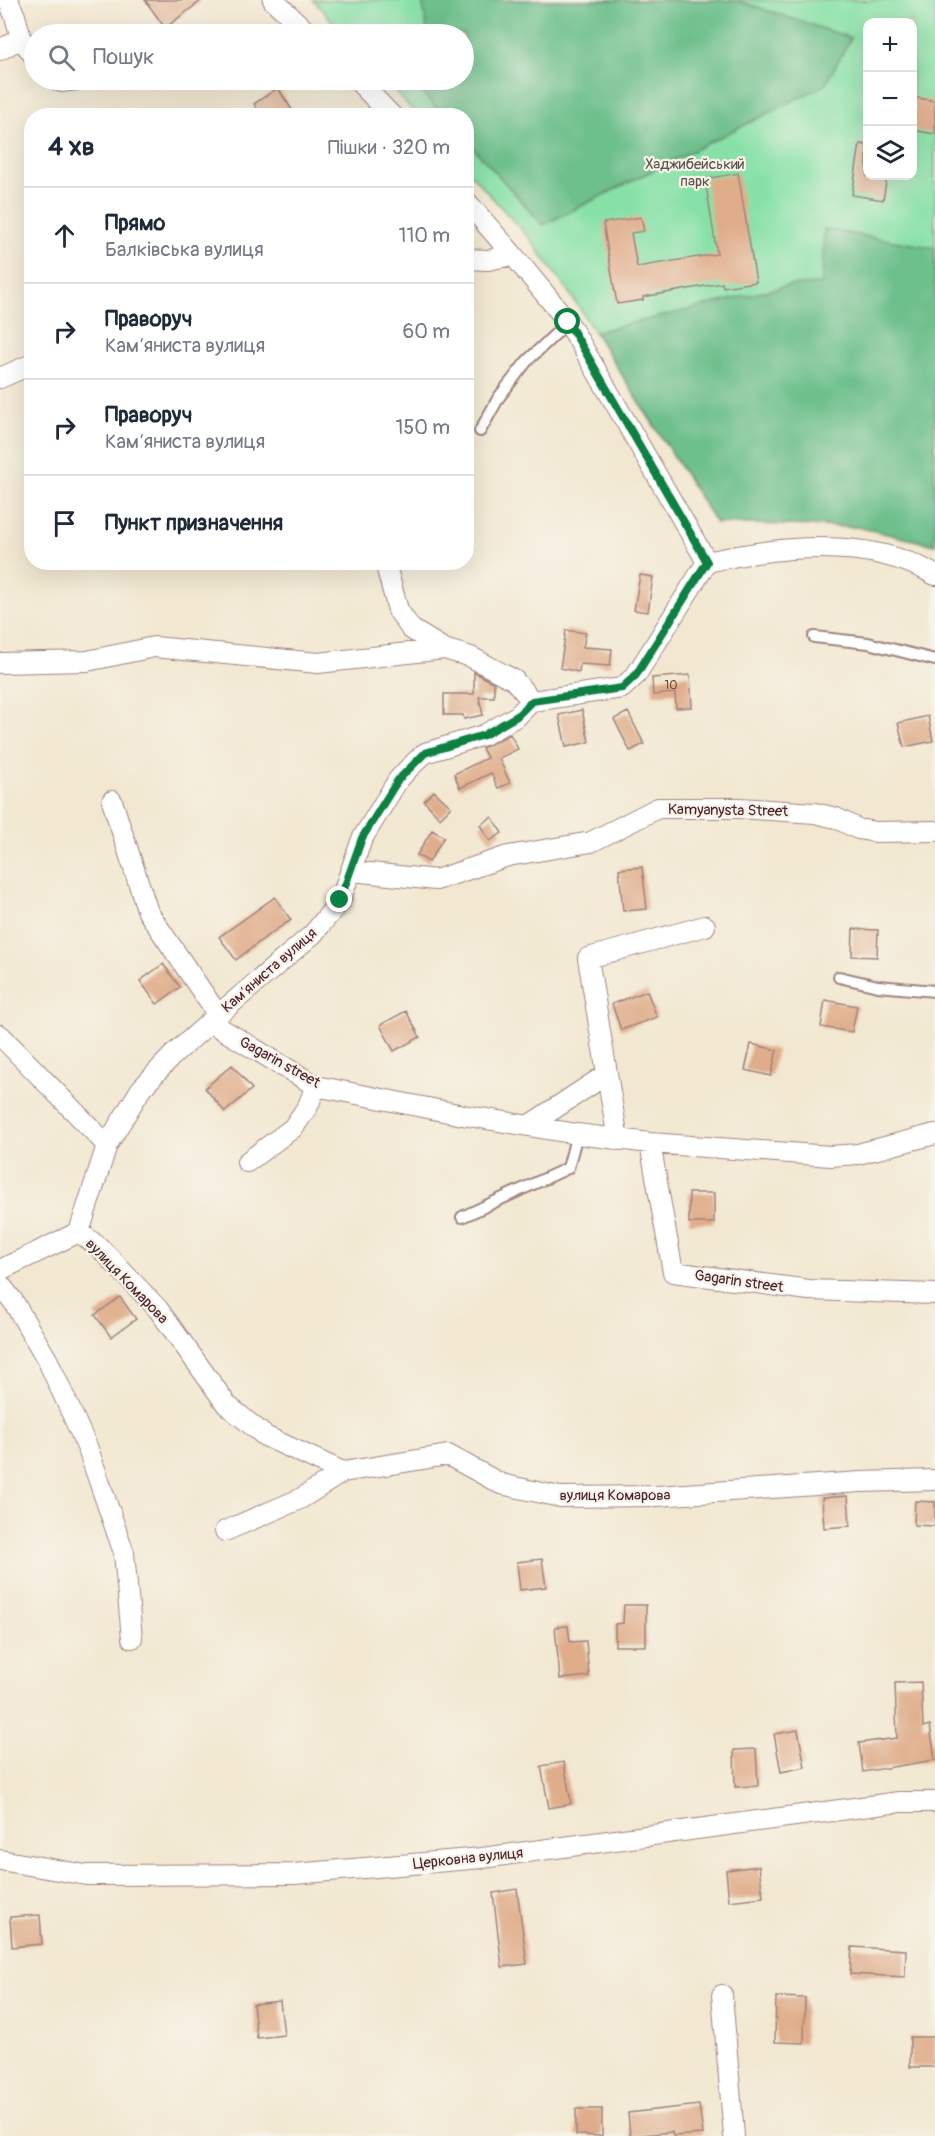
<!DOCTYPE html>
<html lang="uk">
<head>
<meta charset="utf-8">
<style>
  :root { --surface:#fff; --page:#f2f2f3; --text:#1f2937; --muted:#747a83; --line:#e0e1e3 }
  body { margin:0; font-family:Pangolin,sans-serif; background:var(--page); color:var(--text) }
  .controls { position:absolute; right:18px; top:18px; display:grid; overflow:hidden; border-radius:12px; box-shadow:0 6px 24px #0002 }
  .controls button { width:54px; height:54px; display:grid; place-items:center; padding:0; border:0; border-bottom:2px solid var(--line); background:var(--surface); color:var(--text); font:30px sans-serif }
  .stop { position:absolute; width:18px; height:18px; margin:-14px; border:4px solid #0b8043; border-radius:50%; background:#fff }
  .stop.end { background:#0b8043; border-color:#fff; box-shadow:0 2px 6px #0008 }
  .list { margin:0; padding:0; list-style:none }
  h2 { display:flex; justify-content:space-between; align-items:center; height:78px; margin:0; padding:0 24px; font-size:26px }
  h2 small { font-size:20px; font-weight:400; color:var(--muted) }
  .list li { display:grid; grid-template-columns:39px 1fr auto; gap:18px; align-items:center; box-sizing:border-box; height:96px; padding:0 24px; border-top:2px solid var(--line) }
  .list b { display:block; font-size:22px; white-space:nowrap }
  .list p { margin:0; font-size:20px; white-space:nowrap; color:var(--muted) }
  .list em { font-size:20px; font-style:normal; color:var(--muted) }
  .icon { flex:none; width:33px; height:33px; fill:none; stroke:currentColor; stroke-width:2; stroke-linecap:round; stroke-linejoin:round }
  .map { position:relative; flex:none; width:935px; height:2136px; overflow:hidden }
  .search { position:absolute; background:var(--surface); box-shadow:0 6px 24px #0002; left:24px; top:24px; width:450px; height:66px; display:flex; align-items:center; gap:15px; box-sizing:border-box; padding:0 21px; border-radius:33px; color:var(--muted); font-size:22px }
  .panel { position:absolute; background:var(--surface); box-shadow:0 6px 24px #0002; left:24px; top:108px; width:450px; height:462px; border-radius:24px }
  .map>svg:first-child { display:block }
  .green { fill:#87e1a7; stroke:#688069; stroke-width:1.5; fill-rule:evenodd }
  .forest { fill:#6dbf8c; stroke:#5c6f5c; stroke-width:1.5 }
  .building { fill:#e0ad8b }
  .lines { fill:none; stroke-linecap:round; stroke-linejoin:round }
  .service-casing { stroke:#9e847e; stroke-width:14 }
  .minor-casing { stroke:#9e847e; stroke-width:22 }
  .service { stroke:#fff; stroke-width:10 }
  .minor { stroke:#fff; stroke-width:20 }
  .route { stroke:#0b8043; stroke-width:8 }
  .labels { text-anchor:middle; stroke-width:4.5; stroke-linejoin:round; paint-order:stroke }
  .number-label { font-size:12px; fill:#704243 }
  .park-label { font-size:15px; fill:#59504a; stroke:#f7f3e8 }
  .street-label { font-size:15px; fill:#4a1f2b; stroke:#f7f3e8 }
</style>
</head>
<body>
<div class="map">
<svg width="935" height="2136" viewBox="0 0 935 2136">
  <rect width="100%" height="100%" fill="#f7f3e8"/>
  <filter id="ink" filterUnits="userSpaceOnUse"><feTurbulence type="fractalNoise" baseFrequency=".0167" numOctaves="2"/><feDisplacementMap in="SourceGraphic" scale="12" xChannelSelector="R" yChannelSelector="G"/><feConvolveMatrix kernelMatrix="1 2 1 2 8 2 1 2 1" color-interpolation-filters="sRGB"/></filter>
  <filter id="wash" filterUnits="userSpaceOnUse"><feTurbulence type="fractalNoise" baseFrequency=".008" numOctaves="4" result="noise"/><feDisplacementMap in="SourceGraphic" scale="24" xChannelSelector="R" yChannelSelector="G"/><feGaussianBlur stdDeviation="1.35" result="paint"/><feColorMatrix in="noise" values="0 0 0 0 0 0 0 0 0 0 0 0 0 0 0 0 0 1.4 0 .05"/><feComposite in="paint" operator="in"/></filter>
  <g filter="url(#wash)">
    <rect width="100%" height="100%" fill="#f2e8d1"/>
    <path class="green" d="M313,0H935V534L857,527L716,523L573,298L529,238L467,170L466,116L417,115L385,80H464V34H344ZM868,22H912V176H868Z"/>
    <path class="forest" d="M422,0H736L851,38L825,85L543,225L467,141L466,116L443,115L410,80H464V34H422L427,30Z
      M824,229L935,248V545L857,527L716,523L595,332L791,285L822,284Z"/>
    <g id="blocks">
      <path class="building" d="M145,0H202L165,28Z
        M278,88L296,116H262L254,104Z
        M912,97L935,101V134L912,130Z
        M860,144L867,145V176H887L883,200L852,195Z
        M738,173L756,282L723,287L722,283L643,297V300L617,304L603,223L641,217L644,231L631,233L637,267L717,254L705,179Z
        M640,575L653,577L648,612L634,610Z
        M566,630L586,633L583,647L612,649L610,666L580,664L579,672L560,668Z
        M474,672L494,683V697H479L483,715L464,719L463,715H444V694H474Z
        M690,675L692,707L676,708L675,693L653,695L652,678Z
        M582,710L589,742L566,747L559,715Z
        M628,712L644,744L630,751L614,719Z
        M928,716L933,741L904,747L898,723Z
        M510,734L518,749L499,758L510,783L498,788L491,773L460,788L454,774L487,758L482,748Z
        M434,791L451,807L440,818L424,801Z
        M492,817L502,833L490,841L480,825Z
        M432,830L444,837L429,862L417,855Z
        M642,867L647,909L623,911L619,869Z
        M275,897L291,920L267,936L236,960L219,937Z
        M853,929L878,930L877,957L852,956Z
        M163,964L180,987L157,1004L140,981Z
        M647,991L657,1017L621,1030L612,1004Z
        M825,1000L857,1006L852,1032L821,1027Z
        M406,1011L420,1037L394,1051L380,1025Z
        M751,1044L777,1050L771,1076L745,1070Z
        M232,1065L252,1089L225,1112L205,1088Z
        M689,1193H714V1223H689Z
        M120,1297L136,1319L111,1337L95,1315Z
        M848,1496L850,1526L824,1528L822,1498Z
        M915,1501L935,1502V1526L914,1525Z
        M542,1559L546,1587L520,1590L517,1562Z
        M624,1605H646V1646H615V1624L623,1623Z
        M568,1626L570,1642L586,1641L589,1676L560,1679L555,1627Z
        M921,1682L923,1727L930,1725L935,1760L863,1772L859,1743L897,1738L895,1683Z
        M798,1730L805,1767L781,1772L774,1734Z
        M756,1749L758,1786L735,1787L734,1750Z
        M564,1762L571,1804L549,1808L541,1766Z
        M759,1866L763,1897L729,1901L726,1870Z
        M517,1889L527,1964L502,1967L493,1893Z
        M40,1915L42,1944L12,1947L10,1917Z
        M852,1947L906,1950L905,1977L850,1974Z
        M776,1997L805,1998L804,2043L775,2042Z
        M280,2001L284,2035L257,2038L253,2004Z
        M910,2037H935V2067H910Z
        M699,2105L703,2134L673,2136L672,2132L630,2136L628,2113Z
        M576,2109H602V2136L576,2135Z"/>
    </g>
  </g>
  <g filter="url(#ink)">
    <use href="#blocks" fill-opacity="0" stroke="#9e847e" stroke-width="1.5"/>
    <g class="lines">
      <defs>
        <path id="service" d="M480,431L499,397L527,361L568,322
          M814,637L868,643L935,660
          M839,977L878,986L935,991
          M462,1217L568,1168L577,1134"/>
        <path id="minor" d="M8,0L15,16L21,38L34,56
          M273,0L309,34
          M0,50L21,38
          M57,80L62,82L77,80
          M357,80L392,116
          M466,201L513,255
          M466,259L488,260L513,255L568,322L707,562
          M0,378L32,364
          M385,562L398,610L411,629L444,649
          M0,663L87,661L154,647L318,663L444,649L471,657L514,680L532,701
          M112,801L148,912L218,1015
          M352,871L436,880L508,856L591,842L658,808H739L815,813L836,818L858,829L876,832L935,831
          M210,1022L316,1086L463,1115L577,1134L650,1143L831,1156L858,1154L935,1134
          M0,1035L107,1145
          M528,1126L607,1074
          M618,1140L588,958L705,926
          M650,1143L673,1272L809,1290L935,1294
          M247,1162L293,1128L308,1106L316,1086
          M79,1232L100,1248L158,1309L227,1405L265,1436L343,1472L448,1455L501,1484L560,1497L657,1496L860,1482L935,1480
          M0,1270L79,1232L107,1145L141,1089L172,1056L218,1015L313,934L340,901L362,839L398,780L409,768L425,753L484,735L517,716L532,701L622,688L636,675L707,562C779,546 870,536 935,575
          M0,1284L13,1301L48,1361L88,1449L124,1553L132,1638
          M225,1531L300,1499L343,1472
          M0,1860L86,1875L294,1874L482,1858L899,1802H935
          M722,1995L734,2136"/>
      </defs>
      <use href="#service" class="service-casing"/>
      <use href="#minor" class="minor-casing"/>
      <use href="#service" class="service"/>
      <use href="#minor" class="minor"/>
    </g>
  </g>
  <g class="lines" filter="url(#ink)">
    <path class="route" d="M340,900L362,838L398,780L425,753L484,735L517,716L532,701L622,688L636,675L707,562L568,322"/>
  </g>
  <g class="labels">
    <g class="number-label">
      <text x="671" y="689">10</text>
    </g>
    <g class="park-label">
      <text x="695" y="169">Хаджибейський<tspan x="695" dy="17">парк</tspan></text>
    </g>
    <g class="street-label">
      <text transform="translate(728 810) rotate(1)" y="5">Kamyanysta Street</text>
      <text transform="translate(269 970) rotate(-41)" y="5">Камʼяниста вулиця</text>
      <text transform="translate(280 1062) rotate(29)" y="5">Gagarin street</text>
      <text transform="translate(127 1281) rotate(46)" y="5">вулиця Комарова</text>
      <text transform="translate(739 1281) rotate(8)" y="5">Gagarin street</text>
      <text x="615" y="1500">вулиця Комарова</text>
      <text transform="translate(468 1858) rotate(-6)" y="5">Церковна вулиця</text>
    </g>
  </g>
</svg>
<div class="controls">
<button>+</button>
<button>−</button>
<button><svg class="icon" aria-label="layers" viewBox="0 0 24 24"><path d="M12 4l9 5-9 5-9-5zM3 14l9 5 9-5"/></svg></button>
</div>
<div class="stop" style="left:568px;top:322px"></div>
<div class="stop end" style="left:340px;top:900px"></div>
<div class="search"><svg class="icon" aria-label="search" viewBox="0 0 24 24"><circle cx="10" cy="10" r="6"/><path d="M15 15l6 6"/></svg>Пошук</div>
<section class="panel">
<h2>4 хв<small>Пішки · 320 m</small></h2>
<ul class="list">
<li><svg class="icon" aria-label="ahead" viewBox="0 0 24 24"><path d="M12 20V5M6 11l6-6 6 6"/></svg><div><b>Прямо</b><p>Балківська вулиця</p></div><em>110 m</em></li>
<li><svg class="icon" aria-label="right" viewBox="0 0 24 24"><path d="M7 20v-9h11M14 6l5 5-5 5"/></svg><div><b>Праворуч</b><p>Камʼяниста вулиця</p></div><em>60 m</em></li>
<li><svg class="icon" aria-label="right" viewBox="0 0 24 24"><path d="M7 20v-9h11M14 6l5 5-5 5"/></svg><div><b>Праворуч</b><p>Камʼяниста вулиця</p></div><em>150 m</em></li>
<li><svg class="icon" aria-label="arrive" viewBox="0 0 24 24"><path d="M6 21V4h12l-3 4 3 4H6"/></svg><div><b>Пункт призначення</b></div></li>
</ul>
</section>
</div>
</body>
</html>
